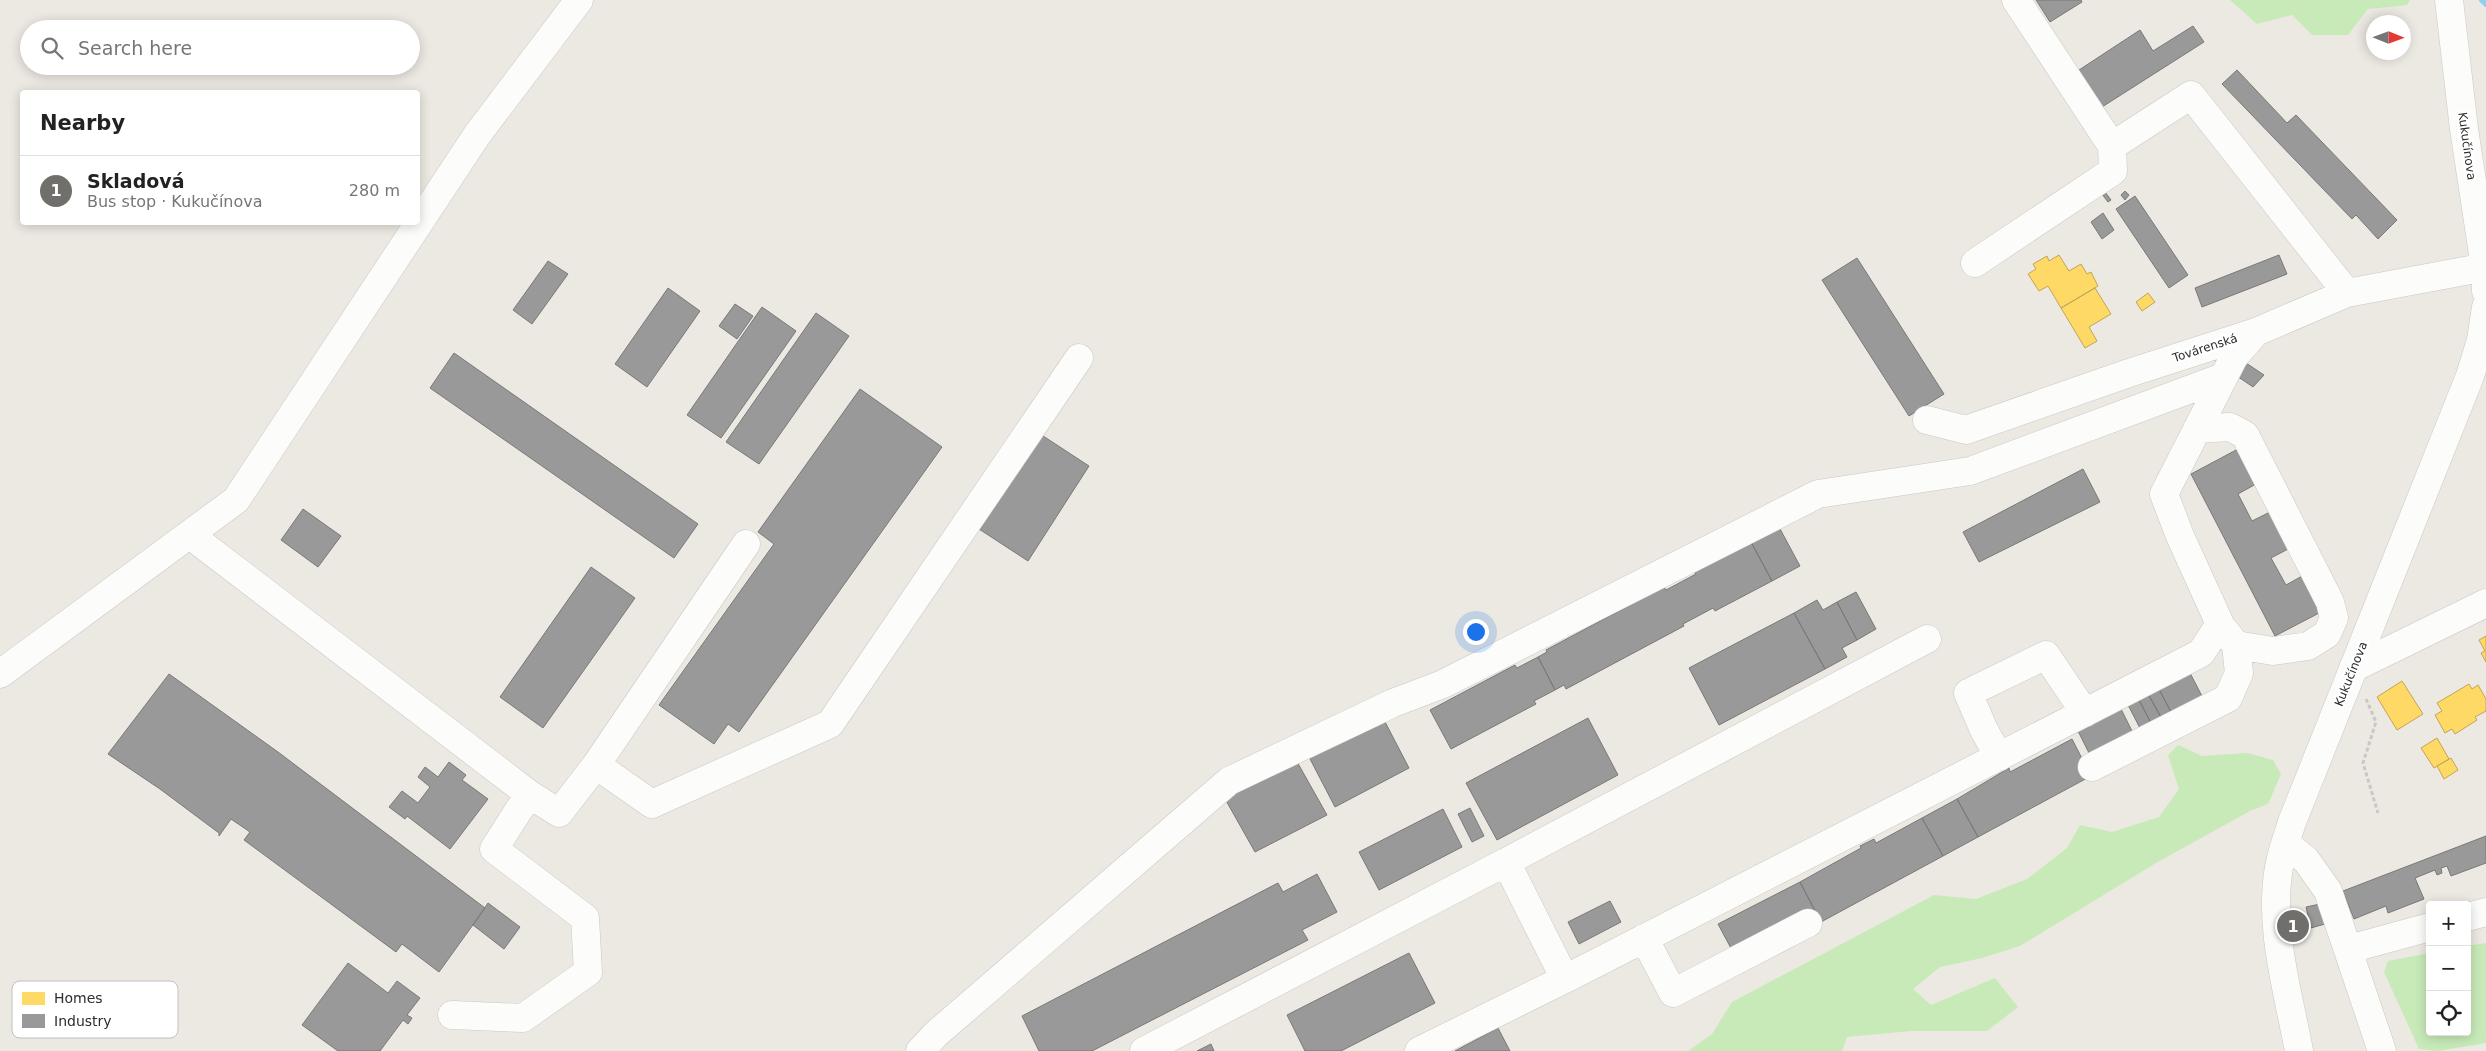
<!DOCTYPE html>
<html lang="en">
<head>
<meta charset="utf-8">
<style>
  :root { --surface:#fff; --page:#f2f2f2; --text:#222; --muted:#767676; --line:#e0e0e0; --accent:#706f6c }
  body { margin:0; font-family:"DejaVu Sans",sans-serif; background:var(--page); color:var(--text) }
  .controls { position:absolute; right:15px; bottom:15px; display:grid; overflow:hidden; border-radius:5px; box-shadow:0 2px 12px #0003 }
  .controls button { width:45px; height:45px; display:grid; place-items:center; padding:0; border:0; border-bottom:1px solid var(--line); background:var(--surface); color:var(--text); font:25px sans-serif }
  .compass { position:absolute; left:2366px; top:15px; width:45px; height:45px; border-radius:50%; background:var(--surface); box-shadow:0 2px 12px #0003; rotate:91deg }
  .you { position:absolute; left:1475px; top:631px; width:18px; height:18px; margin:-12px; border:4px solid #fff; border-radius:50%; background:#1a73e8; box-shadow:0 0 0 8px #1a73e833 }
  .badge { display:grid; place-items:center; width:32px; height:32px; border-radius:50%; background:var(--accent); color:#fff; font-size:16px; font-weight:700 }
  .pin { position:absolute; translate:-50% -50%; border:2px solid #fff; box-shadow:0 1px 5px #0006 }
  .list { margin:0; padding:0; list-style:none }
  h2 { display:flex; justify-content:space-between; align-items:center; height:65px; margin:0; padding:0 20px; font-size:21px }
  h2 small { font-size:16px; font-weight:400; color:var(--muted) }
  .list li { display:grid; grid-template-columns:32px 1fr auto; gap:15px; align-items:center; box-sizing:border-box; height:70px; padding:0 20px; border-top:1px solid var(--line) }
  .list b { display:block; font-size:19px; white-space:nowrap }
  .list p { margin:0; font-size:16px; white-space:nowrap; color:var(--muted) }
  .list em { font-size:16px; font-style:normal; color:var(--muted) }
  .icon { flex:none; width:28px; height:28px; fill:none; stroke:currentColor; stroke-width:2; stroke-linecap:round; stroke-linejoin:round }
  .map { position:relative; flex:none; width:2486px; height:1051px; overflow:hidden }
  .search { position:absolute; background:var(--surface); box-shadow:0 2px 12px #0003; left:20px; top:20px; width:400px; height:55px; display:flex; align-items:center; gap:12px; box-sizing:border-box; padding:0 18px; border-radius:28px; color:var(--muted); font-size:19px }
  .panel { position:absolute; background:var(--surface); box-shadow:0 2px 12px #0003; left:20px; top:90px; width:400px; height:135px; border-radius:5px }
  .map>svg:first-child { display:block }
  .green { fill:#c8eab9 }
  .homes { fill:#ffd966; stroke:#c0a555 }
  .industry { fill:#999; stroke:#797979 }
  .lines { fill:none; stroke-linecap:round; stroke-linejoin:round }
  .stream { stroke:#91cff2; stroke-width:6 }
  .minor-casing { stroke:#c9c8c8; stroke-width:29 }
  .path { stroke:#c8c8c8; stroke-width:3; stroke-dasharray:4 2.5; stroke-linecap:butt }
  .minor { stroke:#fcfcfb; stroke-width:28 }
  .labels { text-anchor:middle; stroke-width:5; stroke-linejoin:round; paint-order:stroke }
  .street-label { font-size:12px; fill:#2d2d2d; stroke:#fff }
  .key { fill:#fff; stroke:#c0c0c0; stroke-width:1 }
  .key-label { font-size:14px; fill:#2d2d2d }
</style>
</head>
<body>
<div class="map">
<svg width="2486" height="1051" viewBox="0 0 2486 1051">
  <rect width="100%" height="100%" fill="#ece9e2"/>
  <path class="green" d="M2230,0H2410L2407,5L2368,9L2348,35H2312L2292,15L2257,24Z
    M2178,745L2202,756L2247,753L2273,760L2281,774L2268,804L2250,811L2156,863L2020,946L1982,958L1940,967L1913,989L1931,1005L1995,978L2018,1007L1987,1031H1912L1847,1037L1842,1051H1688L1712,1034L1732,1002L1934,895L1976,899L2027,879L2067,848L2080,825L2112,832L2159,817L2179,789L2168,755Z
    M2486,943V1043L2438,1051L2419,1049L2384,972L2388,961L2430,953V1032H2467V946Z"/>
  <path class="homes" d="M2059,255L2069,271L2081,264L2087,274L2091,272L2098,286L2061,308L2048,286L2039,291L2028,274L2036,269L2033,264L2047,256L2049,261Z
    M2095,288L2111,314L2089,327L2097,341L2085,348L2061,308Z
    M2148,293L2155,302L2142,311L2136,302Z
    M2486,636V662L2481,653L2485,651L2479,640Z
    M2402,681L2423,714L2397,730L2377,697Z
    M2469,684L2472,689L2478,685L2486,699V711L2475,717L2477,720L2455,734L2452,729L2445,733L2435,715L2442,711L2437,703Z
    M2437,738L2449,759L2434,768L2421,748Z
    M2451,758L2458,770L2444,779L2437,766Z"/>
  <path class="industry" d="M2036,0H2081L2082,2L2050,22Z
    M2193,26L2204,42L2102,107L2079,70L2140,30L2153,51Z
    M2237,70L2287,123L2296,115L2397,220L2378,239L2356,215L2352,219L2222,84Z
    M2125,191L2129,195L2125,200L2121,195Z
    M2105,192L2111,200L2108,202L2102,194Z
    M2135,196L2188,275L2169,288L2116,209Z
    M2103,213L2114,230L2102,239L2091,222Z
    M2279,255L2287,274L2202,307L2195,288Z
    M1857,258L1944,394L1909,416L1822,280Z
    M548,261L568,274L532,324L513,310Z
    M668,288L700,311L647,387L615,364Z
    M735,304L753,316L737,339L719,326Z
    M762,307L796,331L721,438L687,415Z
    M816,313L849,336L759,464L726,442Z
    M454,353L698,524L674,558L430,388Z
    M2243,361L2264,375L2253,387L2234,374Z
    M860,389L942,447L739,732L728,724L714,744L659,705L774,544L758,532Z
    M1040,434L1089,466L1028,561L979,529Z
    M2238,449L2256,484L2238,494L2252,521L2272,511L2290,548L2271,558L2286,585L2304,575L2323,611L2275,636L2191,474Z
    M2083,469L2100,502L1979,562L1963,532Z
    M303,509L341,536L318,567L281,540Z
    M1779,527L1800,566L1772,581L1751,542Z
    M1751,542L1772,581L1715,611L1713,608L1683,624L1684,626L1566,689L1564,685L1555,690L1538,657L1547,652L1546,650L1664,587L1666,590L1696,574L1694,572Z
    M591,567L635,598L543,728L500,697Z
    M1856,592L1876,629L1857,640L1837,602Z
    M1817,600L1823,610L1837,602L1857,640L1842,648L1847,657L1825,669L1794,613Z
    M1794,613L1825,669L1719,725L1689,668Z
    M1538,657L1555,690L1534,701L1536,704L1451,749L1430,710L1515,665L1517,668Z
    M2189,671L2204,700L2173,716L2158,687Z
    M169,674L278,752L485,908L439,972L402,944L396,952L244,840L250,832L231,819L219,836V833L160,789L108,754Z
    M2158,687L2173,716L2163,721L2147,692Z
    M2147,692L2163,721L2153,727L2138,698Z
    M2138,698L2153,727L2142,732L2127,703Z
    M2119,705L2133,733L2090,755L2076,727Z
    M1383,718L1409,768L1335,807L1309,757Z
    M1588,718L1618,775L1497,840L1466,783Z
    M2072,739L2091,776L1978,837L1957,799L2009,768L2010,772Z
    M1296,760L1327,815L1255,852L1224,797Z
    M449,762L466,775L462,780L488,799L450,849L407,816L405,819L389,807L402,791L418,803L430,787L418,777L425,767L438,777Z
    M1957,799L1978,837L1943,856L1922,818Z
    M1470,808L1484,836L1472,842L1458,814Z
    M1443,809L1462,847L1379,890L1359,852Z
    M1922,818L1943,856L1821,922L1800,882L1861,848L1860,846L1874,839L1876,843Z
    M2486,836V863L2451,876L2447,866L2441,868L2442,873L2437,875L2435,870L2415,878L2424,899L2388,913L2386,906L2354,919L2343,891Z
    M1317,874L1337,912L1302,930L1308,940L1092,1051H1039L1022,1016L1278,883L1283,892Z
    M1800,882L1814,909L1733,952L1718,924Z
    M1610,901L1621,922L1579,944L1568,922Z
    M488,903L520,927L504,949L473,925Z
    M2320,904L2325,924L2311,928L2306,907Z
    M1409,953L1435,1003L1341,1051H1305L1287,1015Z
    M348,963L388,993L397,981L420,998L407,1015L412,1018L408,1024L403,1020L380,1051H338L302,1025Z
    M1498,1028L1510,1051H1455Z
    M1211,1044L1214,1051H1197Z"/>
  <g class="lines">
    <path class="stream" d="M2482,0L2486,4"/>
    <defs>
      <path id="minor" d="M2016,0L2112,146
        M2449,0L2464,129L2485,267L2486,291
        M1975,263L2113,171L2112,146L2191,95L2347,293
        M1927,420L1966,430L2129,373L2256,332L2347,293L2486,267
        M2197,429L2230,427L2245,435L2330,602L2334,618L2327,634L2308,646L2273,651L2236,645
        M190,535L529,794L559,813L596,765L746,544
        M1927,639L1506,862L1565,979L2201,653L2220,624L2180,536L2164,494L2234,357L2256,332
        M2353,668L2486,603
        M0,674L236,500L477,135L579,0
        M1999,757L1984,730L1968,693L2046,655L2085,713
        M596,765L652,804L830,724L1079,358
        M2092,767L2228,698L2239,673L2236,645L2226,632
        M2285,843L2306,860L2328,891L2382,1051
        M2467,917L2486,912
        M1644,938L1673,993L1808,923
        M2349,949L2430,927
        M452,1015L523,1018L588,972L585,918L494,849L529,794
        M920,1051L936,1034L1229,781L1393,703L1443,684L1818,494L1970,471L2223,377
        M1144,1051L1506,862
        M1419,1051L1565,979
        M2299,1051C2288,991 2267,924 2280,862C2283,849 2288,835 2292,822L2470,376L2481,340L2486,307"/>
    </defs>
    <use href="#minor" class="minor-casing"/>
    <path class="path" d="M2366,699L2376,722L2363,763L2378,813"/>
    <use href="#minor" class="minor"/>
  </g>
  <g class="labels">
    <g class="street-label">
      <text transform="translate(2467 146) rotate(82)" y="4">Kukučínova</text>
      <text transform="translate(2205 348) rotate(-18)" y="4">Továrenská</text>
      <text transform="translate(2351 674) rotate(-68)" y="4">Kukučínova</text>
    </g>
  </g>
  <rect x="12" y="981" width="166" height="57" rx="8" class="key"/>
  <rect x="22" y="992" width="23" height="13" fill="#ffd966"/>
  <rect x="22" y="1014" width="23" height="14" fill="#999"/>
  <g class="key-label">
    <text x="54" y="1003">Homes</text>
    <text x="54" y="1026">Industry</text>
  </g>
</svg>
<div class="controls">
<button>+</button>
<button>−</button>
<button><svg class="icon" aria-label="locate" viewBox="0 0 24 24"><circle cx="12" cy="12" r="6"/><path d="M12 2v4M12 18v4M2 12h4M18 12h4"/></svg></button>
</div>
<svg class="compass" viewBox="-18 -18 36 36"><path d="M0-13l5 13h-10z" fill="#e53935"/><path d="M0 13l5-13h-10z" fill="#767676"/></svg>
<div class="you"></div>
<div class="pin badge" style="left:2293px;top:926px">1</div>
<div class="search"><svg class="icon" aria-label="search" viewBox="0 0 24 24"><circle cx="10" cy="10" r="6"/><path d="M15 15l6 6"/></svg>Search here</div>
<section class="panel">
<h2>Nearby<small></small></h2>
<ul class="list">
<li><span class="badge">1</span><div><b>Skladová</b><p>Bus stop · Kukučínova</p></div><em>280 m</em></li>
</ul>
</section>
</div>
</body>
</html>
